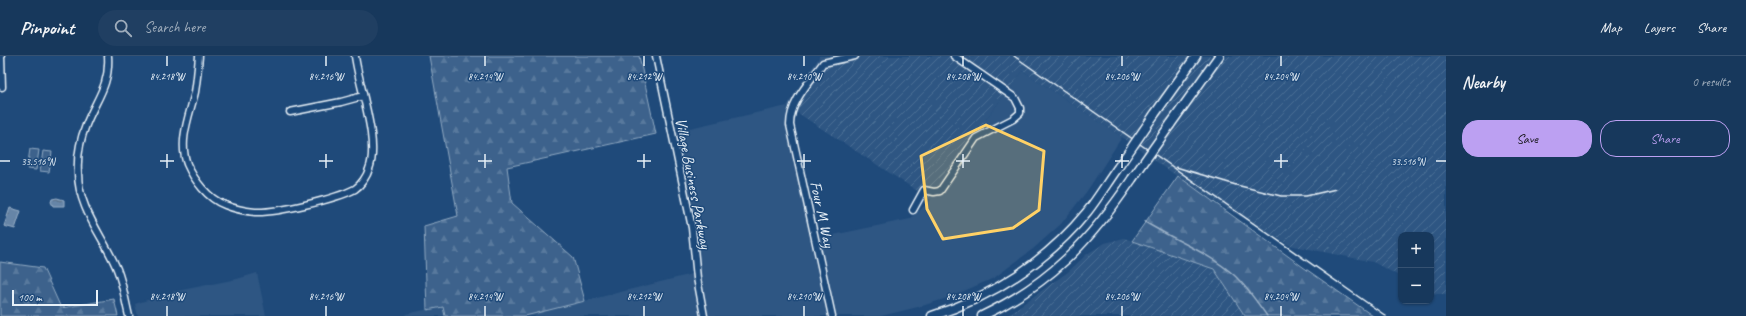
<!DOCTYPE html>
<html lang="en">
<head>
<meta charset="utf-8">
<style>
  :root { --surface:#17385c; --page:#203f62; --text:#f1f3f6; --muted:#9eacbb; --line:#365272; --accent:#bca0f2 }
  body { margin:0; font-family:Caveat,sans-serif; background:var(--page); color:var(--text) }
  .controls { position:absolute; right:12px; bottom:12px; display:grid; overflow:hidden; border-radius:8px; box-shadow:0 1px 3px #0004 }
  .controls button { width:36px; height:36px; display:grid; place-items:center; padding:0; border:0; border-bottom:1px solid var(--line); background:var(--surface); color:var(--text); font:20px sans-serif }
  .scale { position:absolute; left:12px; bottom:10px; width:86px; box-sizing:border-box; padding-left:4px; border:2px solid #e8f1f8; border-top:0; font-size:11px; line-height:14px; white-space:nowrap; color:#e8f1f8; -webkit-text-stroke:3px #1f4a7a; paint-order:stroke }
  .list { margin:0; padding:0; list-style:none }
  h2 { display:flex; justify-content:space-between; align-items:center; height:52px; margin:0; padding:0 16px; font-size:17px }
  h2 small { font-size:13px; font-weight:400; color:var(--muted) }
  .actions { display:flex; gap:8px; padding:12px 16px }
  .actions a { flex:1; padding:9px 0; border:1px solid var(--accent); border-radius:16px; text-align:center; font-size:14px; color:var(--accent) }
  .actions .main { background:var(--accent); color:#111 }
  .icon { flex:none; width:22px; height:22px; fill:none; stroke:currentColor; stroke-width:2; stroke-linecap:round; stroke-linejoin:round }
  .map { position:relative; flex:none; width:1446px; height:260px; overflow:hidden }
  header { display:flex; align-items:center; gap:24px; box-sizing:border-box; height:56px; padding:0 20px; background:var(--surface); border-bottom:1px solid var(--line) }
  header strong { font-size:19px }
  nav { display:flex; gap:22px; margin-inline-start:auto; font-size:14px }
  .search { width:280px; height:36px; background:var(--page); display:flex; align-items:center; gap:10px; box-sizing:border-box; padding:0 14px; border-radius:22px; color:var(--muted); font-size:15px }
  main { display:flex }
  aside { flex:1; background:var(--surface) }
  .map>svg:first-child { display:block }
  .built { fill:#2e5683 }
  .industrial { fill:url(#industrial-furrows) }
  .forest { fill:url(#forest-firs); stroke:#92aac2 }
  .garden { fill:#3c628c; stroke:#92aac2 }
  .water { fill:url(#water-ripples); stroke:#9ab0c7 }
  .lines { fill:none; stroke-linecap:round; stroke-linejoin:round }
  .stream { stroke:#9ab0c7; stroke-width:1.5 }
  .minor-casing { stroke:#e8f1f8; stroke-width:9 }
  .major-casing { stroke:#e8f1f8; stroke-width:11 }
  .minor { stroke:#1f4a7a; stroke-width:6 }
  .major { stroke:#1f4a7a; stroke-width:8 }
  .rail { stroke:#e8f1f8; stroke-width:1.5 }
  .major-bridge-casing { stroke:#e8f1f8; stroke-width:11; stroke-linecap:butt }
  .major-bridge { stroke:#1f4a7a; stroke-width:8 }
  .marked { fill:#ffd166; fill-opacity:0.2; stroke:#ffd166; stroke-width:3; stroke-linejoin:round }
  .ticks { fill:none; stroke:#e8f1f8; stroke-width:1.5 }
  .labels { text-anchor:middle; stroke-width:3; stroke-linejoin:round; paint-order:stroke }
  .street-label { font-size:16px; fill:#e8f1f8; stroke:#1f4a7a }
  .ticks-label { font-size:10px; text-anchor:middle; fill:#e8f1f8; stroke:#1f4a7a; stroke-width:3; stroke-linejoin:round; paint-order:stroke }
</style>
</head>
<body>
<header>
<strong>Pinpoint</strong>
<div class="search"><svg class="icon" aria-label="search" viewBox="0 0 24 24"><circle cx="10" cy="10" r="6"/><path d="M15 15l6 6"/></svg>Search here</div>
<nav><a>Map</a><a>Layers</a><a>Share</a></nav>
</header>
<main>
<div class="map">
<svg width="1446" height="260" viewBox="0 0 1446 260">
  <defs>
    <pattern id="industrial-furrows" width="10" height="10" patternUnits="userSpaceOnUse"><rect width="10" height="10" fill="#2e5683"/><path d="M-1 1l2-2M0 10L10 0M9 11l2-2" fill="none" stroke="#4c6f95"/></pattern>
    <pattern id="forest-firs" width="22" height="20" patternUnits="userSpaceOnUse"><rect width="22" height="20" fill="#3c628c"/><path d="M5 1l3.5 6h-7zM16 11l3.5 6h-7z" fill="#58799d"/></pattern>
    <pattern id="water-ripples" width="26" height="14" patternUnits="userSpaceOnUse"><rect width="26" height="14" fill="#6685a7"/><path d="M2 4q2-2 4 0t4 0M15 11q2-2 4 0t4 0" fill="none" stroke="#596d82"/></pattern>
  </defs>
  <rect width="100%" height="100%" fill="#1f4a7a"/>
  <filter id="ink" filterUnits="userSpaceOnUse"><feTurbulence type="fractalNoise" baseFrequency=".025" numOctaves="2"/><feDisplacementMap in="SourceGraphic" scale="8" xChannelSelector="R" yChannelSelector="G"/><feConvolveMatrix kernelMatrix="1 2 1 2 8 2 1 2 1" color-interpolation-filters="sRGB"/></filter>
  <g filter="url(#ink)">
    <path class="built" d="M1023,15L1122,81L1087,135L1061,168L1033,193L994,222L950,241L922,250L881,260H525L700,216L668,77L787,50L814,183L910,163L931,144L989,59Z
      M257,217L266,260H138L135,248L172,236L237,223Z
      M443,250L445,260H405L406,258Z"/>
    <path class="industrial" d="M820,0H1446V238H1436L1431,236V179H1401V221L1373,206L1289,189L1199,136L1122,81L1023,15L989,59L931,144L787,50Z
      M1124,182L1214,213L1245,260H1006L1068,216L1087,198L1105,187Z"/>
    <path class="forest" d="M429,0H639L656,78L507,111L512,147L573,201L585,245L525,260H445L443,251L427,254L424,170L458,160Z
      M1178,120L1303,211L1373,260H1245L1214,213L1132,185Z
      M0,206L43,212L61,252L114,243L118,260H0Z"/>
    <path class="garden" d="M30,93L39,94L36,114L27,113Z
      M43,95L52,96L49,116L40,115Z"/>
    <path class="water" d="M57,142L64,144V150H53L51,146L52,143Z
      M10,152L21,155L15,173L4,170Z"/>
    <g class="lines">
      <path class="stream" d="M1145,166C1174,184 1208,196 1234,219C1247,231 1257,246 1267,260"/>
      <defs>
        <path id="minor" d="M1,0L2,31
          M108,0C110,30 96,43 86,69C80,84 77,101 78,117C78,153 104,181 117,213C123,228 125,244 129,260
          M199,0C198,12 197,24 195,36C190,58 178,85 187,108C194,124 208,143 225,149C235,153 245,155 255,156C277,157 336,143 355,133C361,129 367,120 369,113C380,86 359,31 355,0
          M656,0L692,172L697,222L704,260
          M290,56L341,46L363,40
          M913,154L924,134L934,136L940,135L976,82L1013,63L1020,57V52L1015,42L954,0
          M832,260L790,69C790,45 810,26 823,7L855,0"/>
        <path id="major" d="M1154,59L1196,0
          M1170,69L1219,0
          M932,260C993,241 1047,205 1087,156C1098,142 1107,127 1117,113
          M982,260C1050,228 1090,185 1132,123"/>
      </defs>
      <use href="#minor" class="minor-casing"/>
      <use href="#major" class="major-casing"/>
      <use href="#minor" class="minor"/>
      <use href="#major" class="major"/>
      <path class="rail" d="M1014,0L1386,260
        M1176,111L1236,129L1281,140H1306L1336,133"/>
      <defs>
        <path id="major-bridge" d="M1117,113L1154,59
          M1132,123L1170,69"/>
      </defs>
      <use href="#major-bridge" class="major-bridge-casing"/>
      <use href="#major-bridge" class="major-bridge"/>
    </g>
  </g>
  <path class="marked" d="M986,69L1044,95L1039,154L1013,172L943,183L927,153L921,100Z"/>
  <path class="ticks" d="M167,0V10M326,0V10M485,0V10M644,0V10M804,0V10M963,0V10M1122,0V10M1281,0V10M167,98V112M326,98V112M485,98V112M644,98V112M804,98V112M963,98V112M1122,98V112M1281,98V112M0,105H10M160,105H174M319,105H333M478,105H492M637,105H651M797,105H811M956,105H970M1115,105H1129M1274,105H1288M1436,105H1446M167,250V260M326,250V260M485,250V260M644,250V260M804,250V260M963,250V260M1122,250V260M1281,250V260"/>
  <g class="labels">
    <g class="street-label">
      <text transform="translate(694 127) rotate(79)" y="6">Village Business Parkway</text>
      <text transform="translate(823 158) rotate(78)" y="6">Four M Way</text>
    </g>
  </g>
  <g class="ticks-label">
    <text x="167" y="24">84.218°W</text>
    <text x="326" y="24">84.216°W</text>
    <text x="485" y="24">84.214°W</text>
    <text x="644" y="24">84.212°W</text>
    <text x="804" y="24">84.210°W</text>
    <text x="963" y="24">84.208°W</text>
    <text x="1122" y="24">84.206°W</text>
    <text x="1281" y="24">84.204°W</text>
    <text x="38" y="109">33.516°N</text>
    <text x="1408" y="109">33.516°N</text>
    <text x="167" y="244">84.218°W</text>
    <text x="326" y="244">84.216°W</text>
    <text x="485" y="244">84.214°W</text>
    <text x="644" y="244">84.212°W</text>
    <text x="804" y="244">84.210°W</text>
    <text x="963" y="244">84.208°W</text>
    <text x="1122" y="244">84.206°W</text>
    <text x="1281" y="244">84.204°W</text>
  </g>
</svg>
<div class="controls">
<button>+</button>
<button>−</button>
</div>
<div class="scale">100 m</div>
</div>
<aside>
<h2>Nearby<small>0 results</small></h2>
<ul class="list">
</ul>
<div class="actions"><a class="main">Save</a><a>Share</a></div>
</aside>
</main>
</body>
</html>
